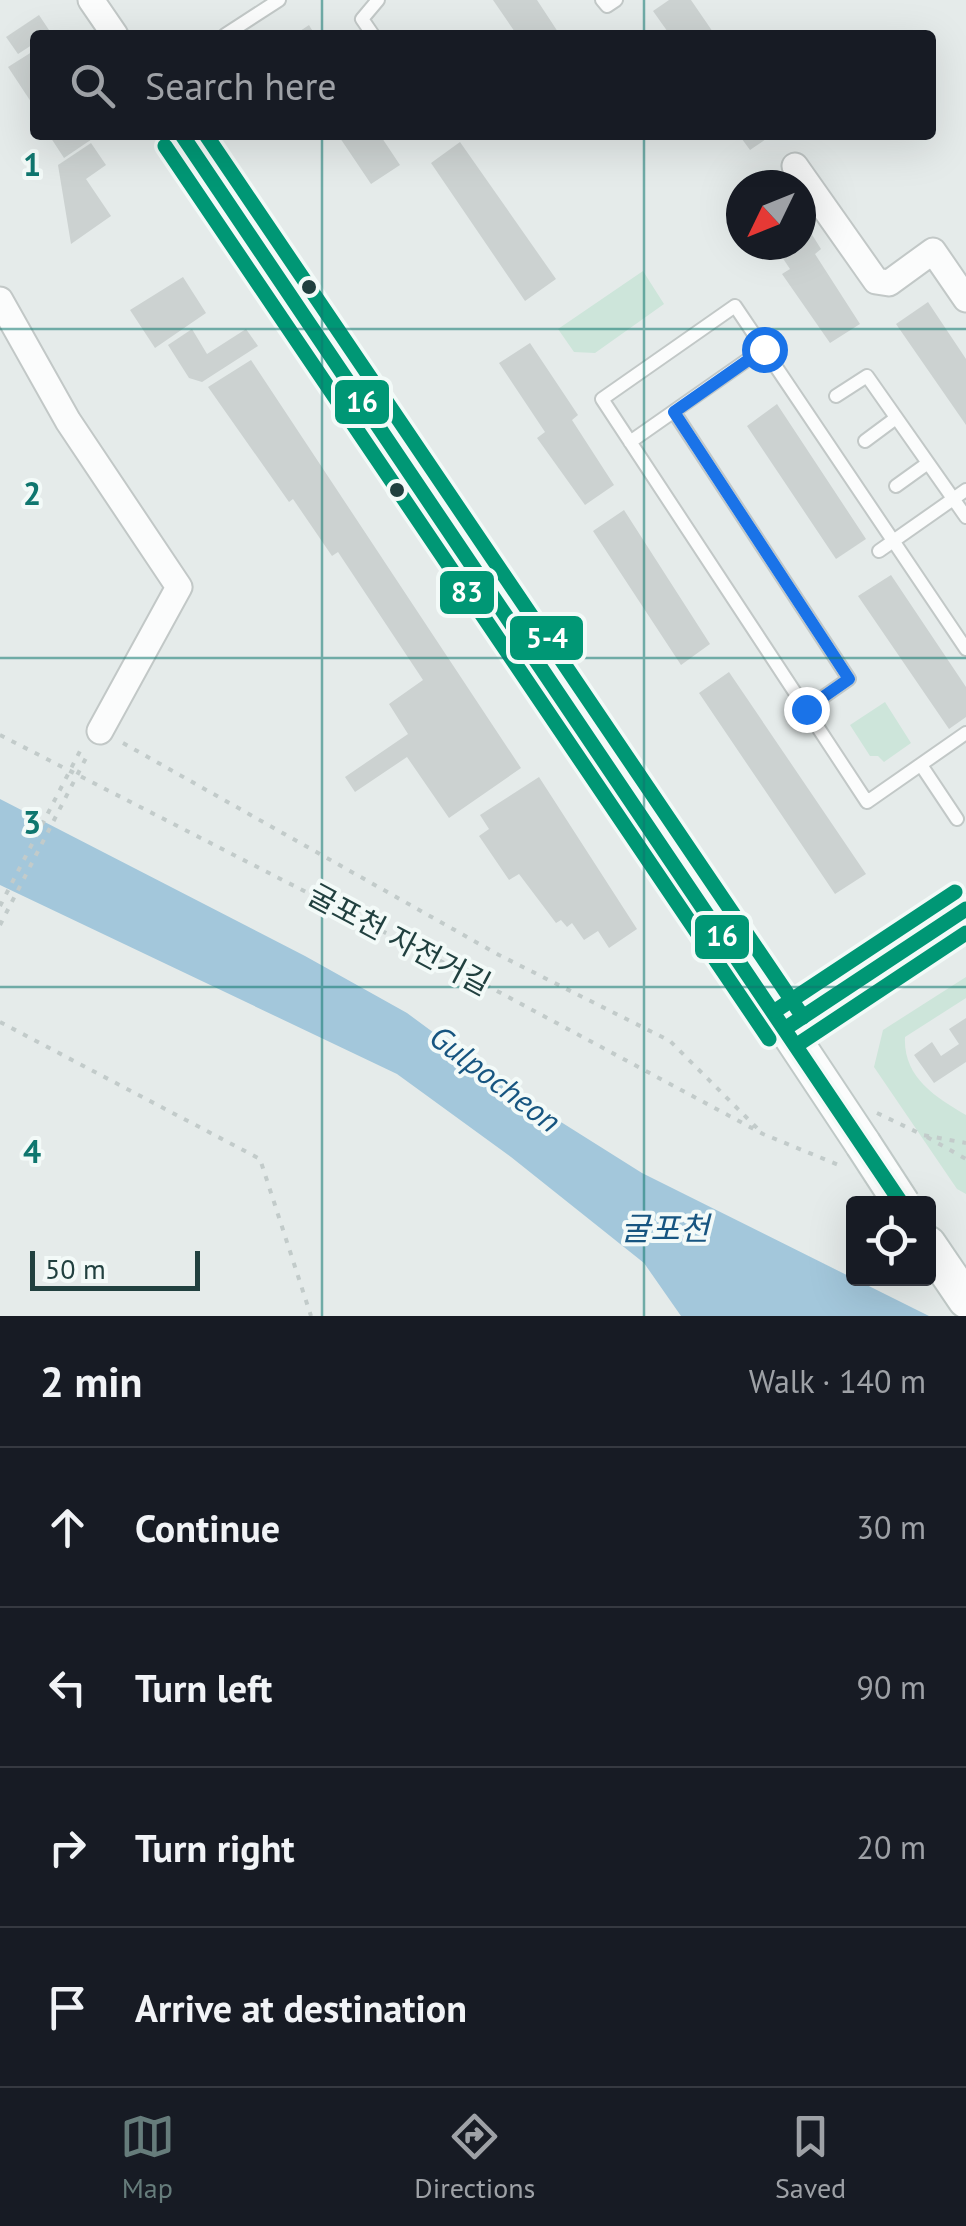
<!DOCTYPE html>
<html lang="en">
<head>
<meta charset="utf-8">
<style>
  :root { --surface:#171b24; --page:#20242c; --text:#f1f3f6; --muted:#9ea1a6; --line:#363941; --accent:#667c7b }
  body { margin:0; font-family:"PT Sans","Noto Sans KR",sans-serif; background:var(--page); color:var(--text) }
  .controls { position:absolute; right:30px; bottom:30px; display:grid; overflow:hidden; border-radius:10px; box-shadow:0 10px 40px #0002 }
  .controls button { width:90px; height:90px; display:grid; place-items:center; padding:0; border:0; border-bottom:2px solid var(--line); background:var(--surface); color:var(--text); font:50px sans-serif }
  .compass { position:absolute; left:726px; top:170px; width:90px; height:90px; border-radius:50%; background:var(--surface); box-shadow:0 10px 40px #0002; rotate:227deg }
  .scale { position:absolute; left:30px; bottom:25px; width:170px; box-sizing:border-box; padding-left:10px; border:5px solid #21403f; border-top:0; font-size:28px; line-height:35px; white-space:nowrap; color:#21403f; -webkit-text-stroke:8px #f3faf8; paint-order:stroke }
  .stop { position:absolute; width:30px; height:30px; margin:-22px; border:8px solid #1a73e8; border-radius:50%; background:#fff }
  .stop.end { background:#1a73e8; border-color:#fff; box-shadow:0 2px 10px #0008 }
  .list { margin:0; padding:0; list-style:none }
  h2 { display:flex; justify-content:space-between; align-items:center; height:130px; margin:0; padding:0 40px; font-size:42px }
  h2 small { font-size:32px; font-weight:400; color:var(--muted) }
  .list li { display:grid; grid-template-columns:65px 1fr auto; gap:30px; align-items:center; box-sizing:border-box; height:160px; padding:0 40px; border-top:2px solid var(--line) }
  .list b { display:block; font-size:38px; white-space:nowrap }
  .list em { font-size:32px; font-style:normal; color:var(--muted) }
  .icon { flex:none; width:55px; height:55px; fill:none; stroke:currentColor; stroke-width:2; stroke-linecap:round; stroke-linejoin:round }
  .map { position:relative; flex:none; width:966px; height:1316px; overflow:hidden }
  .search { position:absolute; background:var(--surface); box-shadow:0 10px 40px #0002; left:30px; right:30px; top:30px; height:110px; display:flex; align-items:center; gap:25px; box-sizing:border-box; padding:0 35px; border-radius:10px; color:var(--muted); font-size:38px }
  .sheet { height:770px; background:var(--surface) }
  nav { display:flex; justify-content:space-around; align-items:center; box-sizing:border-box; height:140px; border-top:2px solid var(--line); background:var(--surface); font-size:28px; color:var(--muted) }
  nav a { display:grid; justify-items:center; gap:5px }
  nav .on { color:var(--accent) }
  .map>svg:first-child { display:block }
  .green { fill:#cde5da }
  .water { fill:#a3c7db }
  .building { fill:#ccd2d1 }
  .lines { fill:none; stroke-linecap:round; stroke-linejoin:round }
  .service-casing { stroke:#c2c8c7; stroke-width:16 }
  .minor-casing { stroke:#c2c8c7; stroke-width:29 }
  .tertiary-casing { stroke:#c2c8c7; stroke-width:34 }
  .secondary-casing { stroke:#c0c9c7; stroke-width:39 }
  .path { stroke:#c2cbca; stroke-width:4; stroke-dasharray:5 8; stroke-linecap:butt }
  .service { stroke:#fbfcfc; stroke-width:12 }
  .minor { stroke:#fbfcfc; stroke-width:25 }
  .tertiary { stroke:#fbfcfc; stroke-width:30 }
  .secondary { stroke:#fbfcfc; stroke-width:35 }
  .secondary-bridge-casing { stroke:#c0c9c7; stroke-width:39; stroke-linecap:butt }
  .path-bridge { stroke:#c2cbca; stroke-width:4; stroke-dasharray:5 8; stroke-linecap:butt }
  .secondary-bridge { stroke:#fbfcfc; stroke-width:35 }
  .bus-1-casing { stroke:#f3faf8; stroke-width:22 }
  .bus-2-casing { stroke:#f3faf8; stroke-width:22 }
  .bus-3-casing { stroke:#f3faf8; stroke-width:22 }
  .bus-1 { stroke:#009775; stroke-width:15 }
  .bus-2 { stroke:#009775; stroke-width:15 }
  .bus-3 { stroke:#009775; stroke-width:15 }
  .route { stroke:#1a73e8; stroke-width:12 }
  .grid { fill:none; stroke:#0f766e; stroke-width:2.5; stroke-opacity:0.55 }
  .bus-dot { fill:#21403f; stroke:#f3faf8; stroke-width:4 }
  .labels { text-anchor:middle; stroke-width:8; stroke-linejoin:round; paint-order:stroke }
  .street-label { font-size:30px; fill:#21403f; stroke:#f3faf8 }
  .water-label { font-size:32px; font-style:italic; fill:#175580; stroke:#f3faf8 }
  .grid-label { font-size:32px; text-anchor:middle; font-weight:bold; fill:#0f766e; stroke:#f3faf8; stroke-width:8; stroke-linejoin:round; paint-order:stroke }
  .line-badge { stroke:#f3faf8; stroke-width:4 }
  .badge-label { font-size:28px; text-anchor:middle; font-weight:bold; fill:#fff }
</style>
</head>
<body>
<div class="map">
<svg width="966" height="1316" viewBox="0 0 966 1316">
  <rect width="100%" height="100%" fill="#e5ebea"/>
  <path class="green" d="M643,271L664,304L595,353L574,352L558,329Z
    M885,702L911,743L884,762L878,756H870L850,725Z
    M966,977V998L905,1037C903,1077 935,1097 966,1115V1194L957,1189L874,1067L883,1030Z"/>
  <path class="water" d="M0,799L305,956L407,1013L518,1095L642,1173L929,1316H681L644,1263L511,1157L397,1074L0,885Z"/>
  <path class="building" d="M493,0H537L560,35H517Z
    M669,0H691L715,35H670L653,11Z
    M39,15L51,33L35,35V43L18,54L6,37Z
    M309,25L315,35H294Z
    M35,50V108L8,67Z
    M49,135H98L64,158Z
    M338,135H380L400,165L371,184Z
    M739,135H772L750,150Z
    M460,142L556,279L525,301L431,163Z
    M91,143L106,165L86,179L111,216L71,244L58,165Z
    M801,217L821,249L815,254L860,324L830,343L782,274L790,269L774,245H801Z
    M183,277L206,313L155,348L130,310Z
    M928,302L966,359V425L896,324Z
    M192,329L207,354L246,329L258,346L202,382L189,378L168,345Z
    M530,343L578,415L572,420L614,485L585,505L537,438L545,432L499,363Z
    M251,360L521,768L449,818L407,757L355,792L345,777L408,734L389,704L423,680L338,552L332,556L293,499L289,502L208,387Z
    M777,404L866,539L836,559L747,426Z
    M624,510L710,644L681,665L593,531Z
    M891,575L966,687V717L949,729L858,596Z
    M729,672L866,874L835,894L699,693Z
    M539,777L637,929L609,948L598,931L584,940L572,923L567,927L561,920L556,923L519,874L509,880L479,836L489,829L480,815Z
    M966,1018V1062L934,1083L914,1055L932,1042L941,1056L959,1044L949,1029Z"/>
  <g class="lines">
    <defs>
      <path id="service" d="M602,0L607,6L616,0
        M225,35L279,0
        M373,35L362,19L378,0
        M836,396L867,376L966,517
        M674,412L849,679L806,709
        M865,441L896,418
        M630,442L763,349
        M896,486L928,463
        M879,551L966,490
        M966,649L735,306L602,399L867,802L966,733
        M921,765L957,819"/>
      <path id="minor" d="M91,0L115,35
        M182,135L786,1028
        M795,166L876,281L889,283L933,251L966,299
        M0,300L68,421L179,587L100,731"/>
      <path id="tertiary" d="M786,1028L966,909"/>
      <path id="secondary" d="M786,1028L863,1144
        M928,1244L966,1300"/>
    </defs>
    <use href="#service" class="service-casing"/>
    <use href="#minor" class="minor-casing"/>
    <use href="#tertiary" class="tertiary-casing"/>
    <use href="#secondary" class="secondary-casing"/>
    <path class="path" d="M0,735L458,970L763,1134L841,1166
      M123,743L499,955L670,1041L760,1131
      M0,1022L260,1159L311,1316
      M877,1113L923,1135L966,1143
      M927,1137L966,1159"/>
    <use href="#service" class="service"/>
    <use href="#minor" class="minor"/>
    <use href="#tertiary" class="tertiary"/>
    <use href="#secondary" class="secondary"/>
    <defs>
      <path id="secondary-bridge" d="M863,1144L902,1204"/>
    </defs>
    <use href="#secondary-bridge" class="secondary-bridge-casing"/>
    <path class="path-bridge" d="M0,906L80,751
      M0,925L88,754"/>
    <use href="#secondary-bridge" class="secondary-bridge"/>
    <defs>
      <path id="bus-1" d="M182,135L902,1204
        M786,1028L966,909"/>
      <path id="bus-2" d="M165,146L769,1039
        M797,1045L966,933"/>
      <path id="bus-3" d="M206,135L803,1017
        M775,1011L955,892"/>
    </defs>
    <use href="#bus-1" class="bus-1-casing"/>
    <use href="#bus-2" class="bus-2-casing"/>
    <use href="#bus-3" class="bus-3-casing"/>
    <use href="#bus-1" class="bus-1"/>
    <use href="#bus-2" class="bus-2"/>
    <use href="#bus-3" class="bus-3"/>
  </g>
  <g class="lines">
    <path class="route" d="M764,349L674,412L849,679L806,709"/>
  </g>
  <path class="grid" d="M322,0V35M644,0V35M322,135V1316M644,135V1316M0,329H966M0,658H966M0,987H966"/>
  <g class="bus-dot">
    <circle cx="309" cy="287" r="9"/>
    <circle cx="397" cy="490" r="9"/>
  </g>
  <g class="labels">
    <g class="street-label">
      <text transform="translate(399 940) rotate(28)" y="10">굴포천 자전거길</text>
    </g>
    <g class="water-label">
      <text transform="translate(495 1079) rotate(37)" y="11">Gulpocheon</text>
      <text x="665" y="1240">굴포천</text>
    </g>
  </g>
  <g class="grid-label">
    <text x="32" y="176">1</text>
    <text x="32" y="505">2</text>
    <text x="32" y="834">3</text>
    <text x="32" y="1163">4</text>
  </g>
  <g class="line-badge">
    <rect x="333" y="378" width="58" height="48" rx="10" fill="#009775"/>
    <rect x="438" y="569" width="58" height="47" rx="10" fill="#009775"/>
    <rect x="508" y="614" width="77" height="48" rx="10" fill="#009775"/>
    <rect x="693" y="913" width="58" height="48" rx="10" fill="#009775"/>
  </g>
  <g class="badge-label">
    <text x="362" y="412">16</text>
    <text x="467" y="602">83</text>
    <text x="547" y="648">5-4</text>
    <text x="722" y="946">16</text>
  </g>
</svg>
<div class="controls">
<button><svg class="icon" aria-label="locate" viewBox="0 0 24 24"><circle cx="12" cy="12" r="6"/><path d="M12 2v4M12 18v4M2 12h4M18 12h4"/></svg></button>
</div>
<svg class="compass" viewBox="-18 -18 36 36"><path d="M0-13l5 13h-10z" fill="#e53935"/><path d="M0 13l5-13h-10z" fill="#9ea1a6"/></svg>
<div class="scale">50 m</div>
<div class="stop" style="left:764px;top:349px"></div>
<div class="stop end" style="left:806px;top:709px"></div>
<div class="search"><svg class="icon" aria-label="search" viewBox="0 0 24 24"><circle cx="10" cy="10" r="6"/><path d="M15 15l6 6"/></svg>Search here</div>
</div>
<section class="sheet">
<h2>2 min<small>Walk · 140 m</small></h2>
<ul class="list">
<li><svg class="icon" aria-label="ahead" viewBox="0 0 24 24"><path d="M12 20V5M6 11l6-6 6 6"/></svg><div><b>Continue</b></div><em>30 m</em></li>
<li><svg class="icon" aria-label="left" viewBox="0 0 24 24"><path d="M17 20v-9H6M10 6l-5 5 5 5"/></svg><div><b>Turn left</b></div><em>90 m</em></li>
<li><svg class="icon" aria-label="right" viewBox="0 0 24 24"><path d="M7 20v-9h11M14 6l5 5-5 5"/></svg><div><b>Turn right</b></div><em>20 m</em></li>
<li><svg class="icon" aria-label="arrive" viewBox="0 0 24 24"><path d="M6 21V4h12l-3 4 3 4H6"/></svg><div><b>Arrive at destination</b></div></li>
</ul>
</section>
<nav>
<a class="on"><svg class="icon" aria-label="map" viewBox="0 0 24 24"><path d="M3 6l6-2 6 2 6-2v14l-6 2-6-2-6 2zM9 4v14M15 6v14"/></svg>Map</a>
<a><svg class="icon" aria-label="directions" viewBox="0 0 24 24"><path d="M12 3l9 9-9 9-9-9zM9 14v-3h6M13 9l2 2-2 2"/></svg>Directions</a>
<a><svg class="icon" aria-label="saved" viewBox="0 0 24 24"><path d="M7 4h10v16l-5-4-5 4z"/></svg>Saved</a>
</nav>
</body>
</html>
